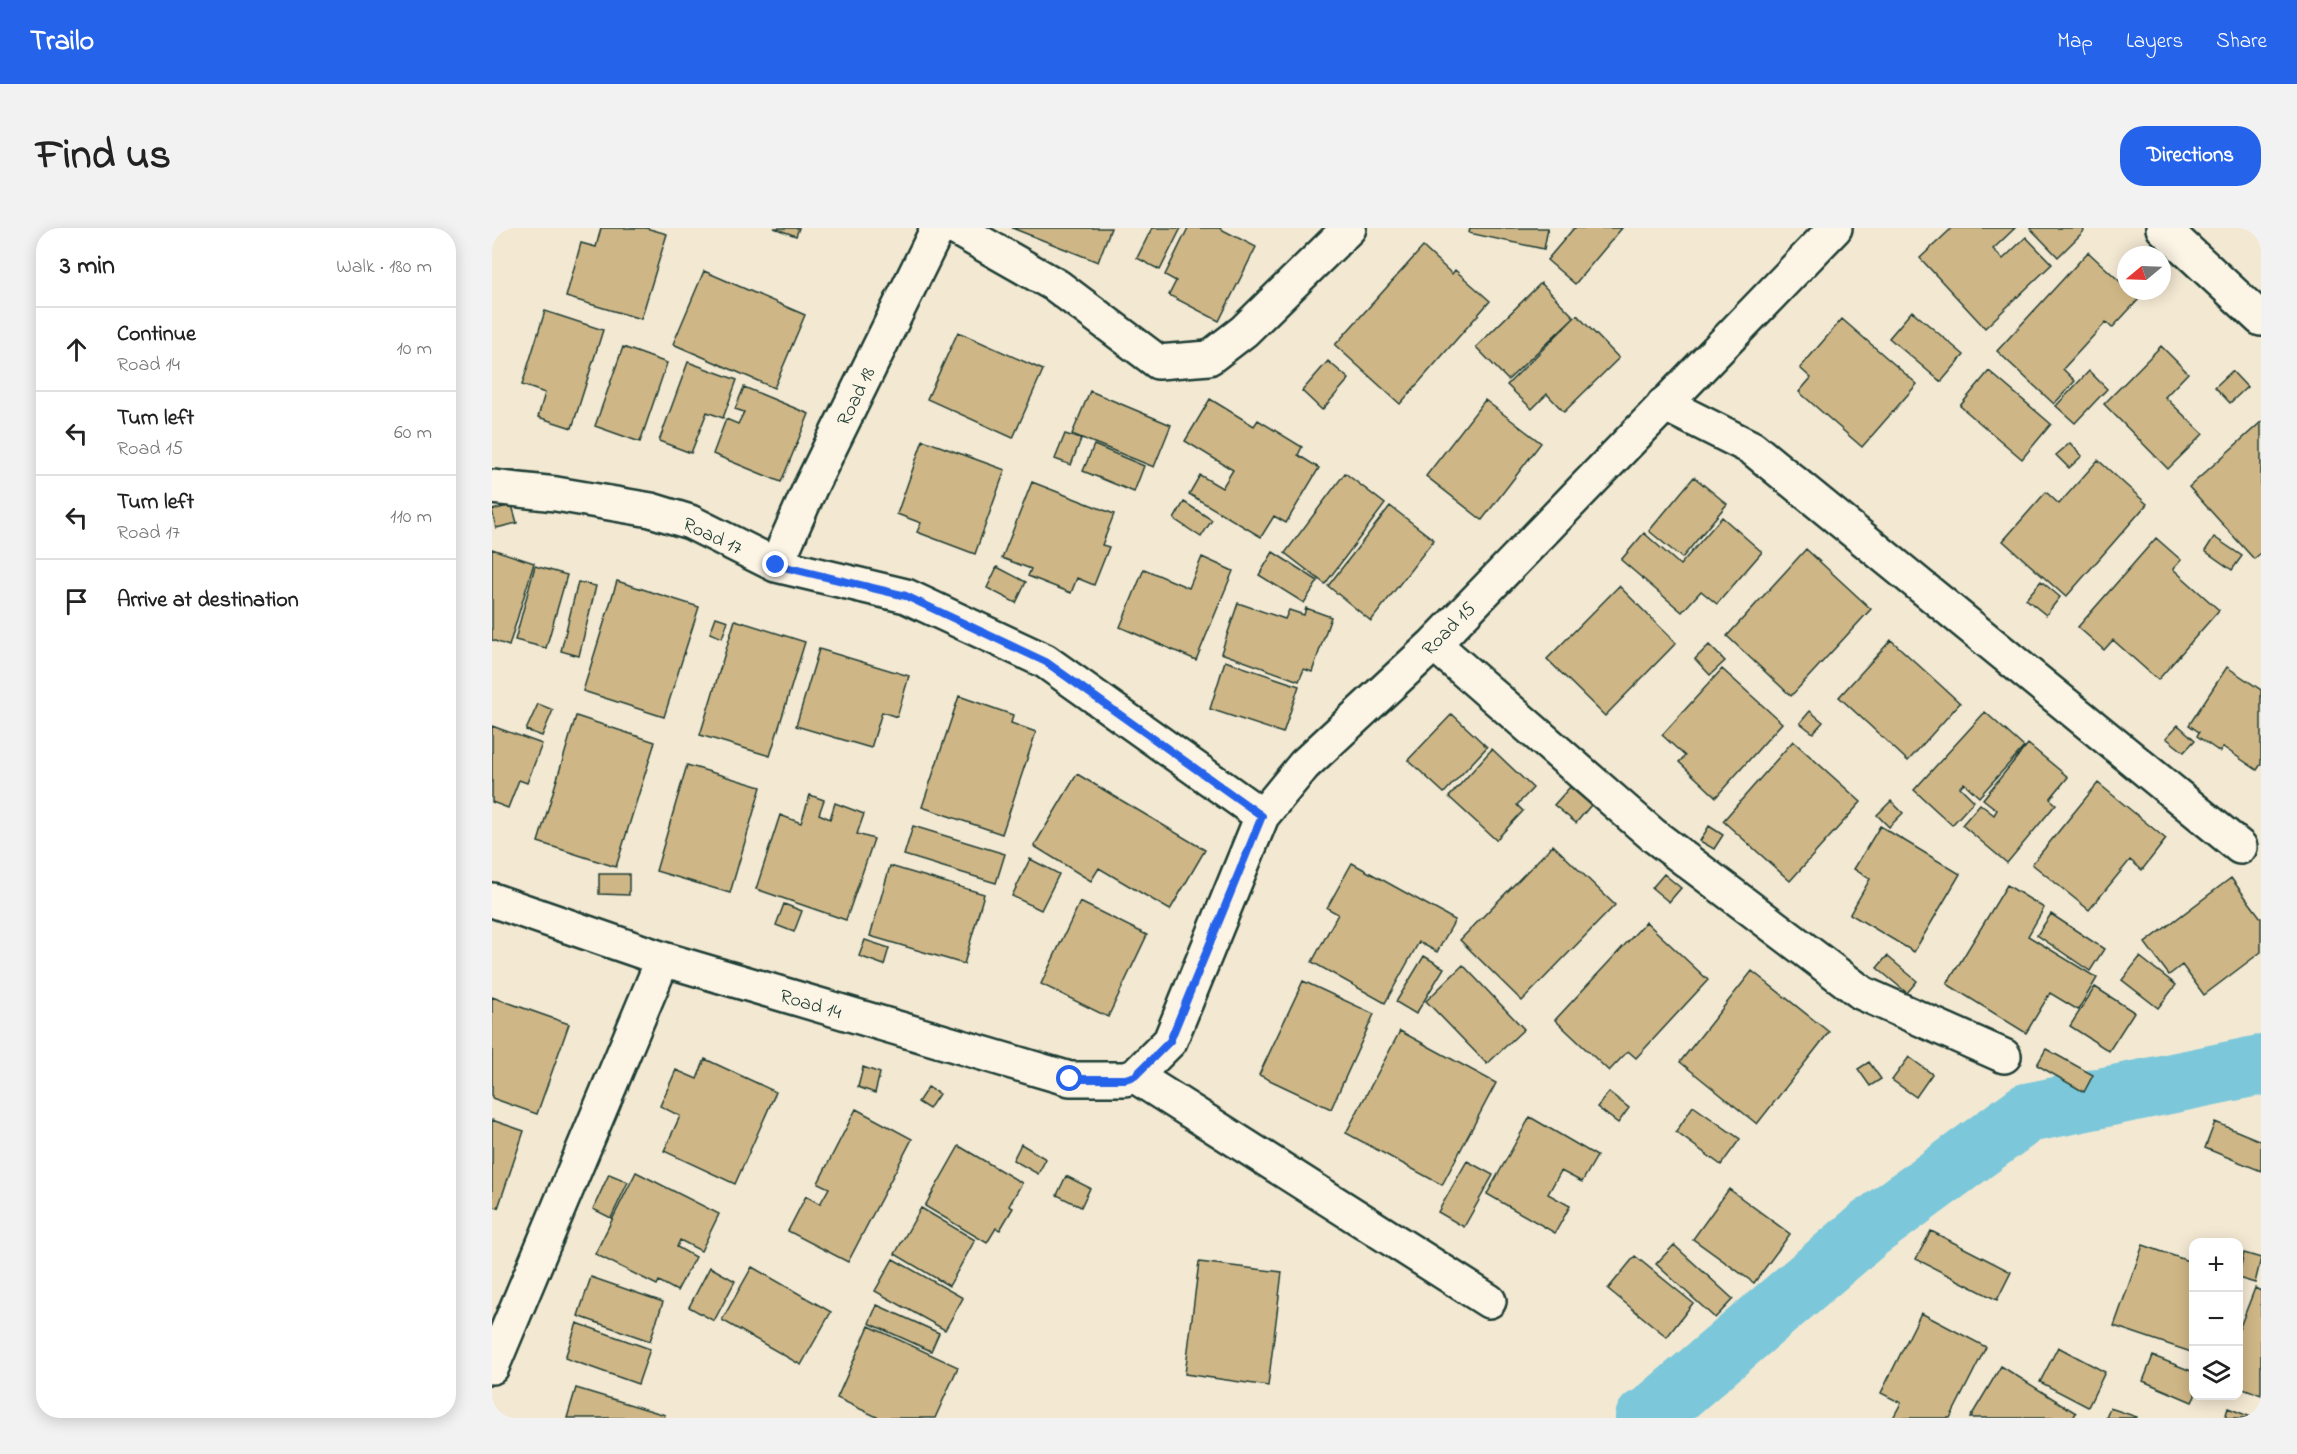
<!DOCTYPE html>
<html lang="en">
<head>
<meta charset="utf-8">
<style>
  :root { --surface:#fff; --page:#f2f2f2; --text:#222; --muted:#767676; --line:#e0e0e0; --accent:#2563eb }
  body { margin:0; font-family:"Indie Flower",sans-serif; background:var(--page); color:var(--text) }
  .controls { position:absolute; right:18px; bottom:18px; display:grid; overflow:hidden; border-radius:12px; box-shadow:0 3px 15px #0003 }
  .controls button { width:54px; height:54px; display:grid; place-items:center; padding:0; border:0; border-bottom:2px solid var(--line); background:var(--surface); color:var(--text); font:30px sans-serif }
  .compass { position:absolute; left:1625px; top:18px; width:54px; height:54px; border-radius:50%; background:var(--surface); box-shadow:0 3px 15px #0003; rotate:251deg }
  .stop { position:absolute; width:18px; height:18px; margin:-14px; border:4px solid #2563eb; border-radius:50%; background:#fff }
  .stop.end { background:#2563eb; border-color:#fff; box-shadow:0 2px 6px #0008 }
  .list { margin:0; padding:0; list-style:none }
  h2 { display:flex; justify-content:space-between; align-items:center; height:78px; margin:0; padding:0 24px; font-size:26px }
  h2 small { font-size:20px; font-weight:400; color:var(--muted) }
  .list li { display:grid; grid-template-columns:39px 1fr auto; gap:18px; align-items:center; box-sizing:border-box; height:84px; padding:0 24px; border-top:2px solid var(--line) }
  .list b { display:block; font-size:22px; white-space:nowrap }
  .list p { margin:0; font-size:20px; white-space:nowrap; color:var(--muted) }
  .list em { font-size:20px; font-style:normal; color:var(--muted) }
  .icon { flex:none; width:33px; height:33px; fill:none; stroke:currentColor; stroke-width:2; stroke-linecap:round; stroke-linejoin:round }
  .map { position:relative; flex:none; width:1769px; height:1190px; overflow:hidden; border-radius:24px }
  header { display:flex; align-items:center; gap:36px; box-sizing:border-box; height:84px; padding:0 30px; background:var(--accent); color:#fff }
  header strong { font-size:28px }
  nav { display:flex; gap:33px; margin-inline-start:auto; font-size:21px }
  .intro { display:flex; align-items:center; justify-content:space-between; box-sizing:border-box; height:144px; padding:0 36px }
  h1 { margin:0; font-size:42px }
  .button { padding:15px 27px; border-radius:24px; background:var(--accent); color:#fff; font-size:21px; font-weight:700 }
  main { display:flex; gap:36px; padding:0 36px }
  aside { flex:1; background:var(--surface); border-radius:24px; box-shadow:0 3px 15px #0003 }
  .map>svg:first-child { display:block }
  .lines { fill:none; stroke-linecap:round; stroke-linejoin:round }
  .river { stroke:#7bc8da; stroke-width:60 }
  .building { fill:#cfb686; stroke:#1f3d34; stroke-width:1.5 }
  .minor-casing { stroke:#1f3d34; stroke-width:38 }
  .minor { stroke:#fcf5e5; stroke-width:33 }
  .route { stroke:#2563eb; stroke-width:8 }
  .labels { text-anchor:middle; stroke-width:4.5; stroke-linejoin:round; paint-order:stroke }
  .street-label { font-size:20px; fill:#1f3d34; stroke:#fcf5e5 }
</style>
</head>
<body>
<header>
<strong>Trailo</strong>
<nav><a>Map</a><a>Layers</a><a>Share</a></nav>
</header>
<div class="intro"><h1>Find us</h1><a class="button">Directions</a></div>
<main>
<aside>
<h2>3 min<small>Walk · 180 m</small></h2>
<ul class="list">
<li><svg class="icon" aria-label="ahead" viewBox="0 0 24 24"><path d="M12 20V5M6 11l6-6 6 6"/></svg><div><b>Continue</b><p>Road 14</p></div><em>10 m</em></li>
<li><svg class="icon" aria-label="left" viewBox="0 0 24 24"><path d="M17 20v-9H6M10 6l-5 5 5 5"/></svg><div><b>Turn left</b><p>Road 15</p></div><em>60 m</em></li>
<li><svg class="icon" aria-label="left" viewBox="0 0 24 24"><path d="M17 20v-9H6M10 6l-5 5 5 5"/></svg><div><b>Turn left</b><p>Road 17</p></div><em>110 m</em></li>
<li><svg class="icon" aria-label="arrive" viewBox="0 0 24 24"><path d="M6 21V4h12l-3 4 3 4H6"/></svg><div><b>Arrive at destination</b></div></li>
</ul>
</aside>
<div class="map">
<svg width="1769" height="1190" viewBox="0 0 1769 1190">
  <rect width="100%" height="100%" fill="#f3e8d2"/>
  <filter id="ink" filterUnits="userSpaceOnUse"><feTurbulence type="fractalNoise" baseFrequency=".0167" numOctaves="2"/><feDisplacementMap in="SourceGraphic" scale="12" xChannelSelector="R" yChannelSelector="G"/><feConvolveMatrix kernelMatrix="1 2 1 2 8 2 1 2 1" color-interpolation-filters="sRGB"/></filter>
  <g filter="url(#ink)">
    <g class="lines">
      <path class="river" d="M1153,1190L1157,1189L1377,1001L1535,885L1769,837"/>
    </g>
    <path class="building" d="M109,0H154L175,6L149,91L74,69L89,15L104,19Z
      M282,0H307L304,8Z
      M520,0H619L606,34Z
      M660,0H689L668,42L645,30Z
      M696,0H727L764,19L727,93L677,67L684,53L673,47Z
      M978,0H1056L1052,21L977,5Z
      M1082,0H1130L1083,56L1055,32Z
      M1460,0H1523L1501,21L1511,31L1534,9L1560,36L1493,100L1428,30Z
      M1538,0H1589L1592,3L1566,29Z
      M931,19L960,46L963,42L998,73L908,176L843,117Z
      M1596,24L1634,59V63H1638L1647,71L1620,100L1614,94L1571,141L1583,153L1562,176L1505,123Z
      M212,43L313,87L282,160L181,116Z
      M1049,55L1082,89L1016,152L984,119Z
      M53,83L111,102L80,200L46,189L53,165L30,157Z
      M1420,83L1472,127L1449,154L1397,110Z
      M1085,87L1127,130L1072,184L1055,166L1040,181L1015,157Z
      M1350,91L1425,156L1370,219L1307,164L1319,150L1308,140Z
      M466,104L551,142L521,210L435,171Z
      M1669,118L1696,145L1673,169L1711,206L1676,241L1612,176Z
      M131,119L175,135L148,214L103,198Z
      M836,133L857,151L830,182L810,163Z
      M196,134L245,152L231,190L215,184L199,225L167,213Z
      M1497,143L1559,196L1530,231L1468,178Z
      M1597,143L1615,161L1583,195L1564,178Z
      M1740,143L1755,159L1738,175L1723,159Z
      M252,159L317,186L289,254L221,226L234,191L246,196L252,184L243,181Z
      M598,163L679,197L662,239L580,206Z
      M718,171L762,198L766,192L810,219L806,227L827,240L794,295L782,288L769,309L697,266L708,247L730,260L741,242L693,213Z
      M993,172L1049,215L990,292L934,248Z
      M1769,194V325L1762,331L1697,259Z
      M573,206L589,211L579,237L563,231Z
      M431,212L513,242L483,326L425,304L429,295L405,286Z
      M1578,215L1590,228L1577,240L1564,227Z
      M602,217L652,238L642,264L591,243Z
      M1606,232L1655,276L1574,369L1511,313L1554,264L1567,276Z
      M853,245L893,276L833,356L793,325Z
      M1202,249L1235,276L1190,330L1157,303Z
      M540,254L622,286L610,317L617,319L602,357L585,350L579,365L536,348L539,341L510,330Z
      M692,274L720,292L709,309L682,291Z
      M20,277L25,295L4,300L0,282Z
      M898,278L942,312L879,393L836,358Z
      M1230,289L1270,324L1225,376L1209,363L1190,384L1129,332L1152,305L1188,337Z
      M1722,309L1750,328L1740,342L1713,323Z
      M1664,310L1689,332L1681,341L1727,382L1666,452L1621,412L1612,422L1586,399Z
      M0,321L42,335L17,418L0,412Z
      M1314,321L1379,381L1299,468L1235,408Z
      M781,324L826,353L812,375L767,347Z
      M710,329L741,343L704,432L628,399L652,341L697,360Z
      M43,338L75,347L54,420L23,412Z
      M505,339L534,354L524,375L495,360Z
      M125,353L207,379L172,489L91,463Z
      M1549,353L1568,369L1554,387L1534,371Z
      M86,354L104,358L87,428L69,423Z
      M1127,358L1184,415L1113,488L1055,431Z
      M746,375L793,391L797,382L812,387L814,380L839,389L820,444L812,441L807,453L729,425Z
      M224,389L236,393L230,410L218,405Z
      M243,392L313,414L278,528L208,507Z
      M1399,412L1468,475L1416,533L1347,469Z
      M1217,417L1233,433L1218,447L1203,431Z
      M327,421L417,448L405,489L390,484L379,520L304,498Z
      M733,433L807,458L791,505L718,481Z
      M1735,439L1769,462V536L1765,542L1731,519L1728,524L1705,508L1707,504L1697,497Z
      M1230,441L1290,495L1224,569L1187,534L1193,528L1170,507Z
      M467,468L521,487L519,495L544,504L510,606L430,579Z
      M46,476L61,482L50,508L34,502Z
      M1318,483L1331,494L1321,505L1308,495Z
      M1493,484L1532,519L1487,569L1472,555L1468,559L1482,573L1460,597L1422,562Z
      M960,486L995,519L952,565L916,532Z
      M84,488L163,514L124,639L46,614Z
      M1686,497L1703,512L1692,524L1674,510Z
      M0,498L50,516L35,555L27,552L16,580L0,574Z
      M1301,513L1369,574L1298,653L1231,593Z
      M1536,516L1576,549L1558,571L1564,576L1515,635L1470,597L1488,576L1502,587L1505,582L1491,571Z
      M1000,521L1041,560L1025,577L1031,583L1004,612L957,569Z
      M195,537L269,559L238,665L164,643Z
      M585,546L713,622L678,682L607,640L599,653L542,618Z
      M1606,555L1674,611L1650,642L1638,632L1597,682L1540,636Z
      M1078,559L1099,577L1084,595L1062,577Z
      M318,567L332,572L327,586L338,591L343,575L372,586L365,606L382,611L354,692L264,661L288,587L309,595Z
      M1399,573L1411,585L1397,599L1385,587Z
      M421,598L513,626L504,655L412,627Z
      M1217,598L1231,607L1222,621L1208,613Z
      M1388,598L1468,646L1422,724L1358,686L1378,651L1362,641Z
      M1061,617L1123,677L1030,773L968,712Z
      M538,631L567,646L549,682L520,668Z
      M860,635L963,692L945,724L927,714L893,775L820,734L846,686L835,680Z
      M398,638L492,666L472,736L378,708Z
      M107,646H137V667L107,666Z
      M1172,646L1189,660L1177,674L1160,660Z
      M1739,650L1769,690V724L1712,767L1690,737L1677,747L1653,715Z
      M1515,657L1552,680L1536,708L1605,750L1586,782L1558,765L1534,805L1455,756Z
      M588,674L655,707L616,789L549,756Z
      M292,676L310,683L302,704L284,697Z
      M1559,686L1612,721L1598,743L1545,707Z
      M1154,694L1216,752L1144,830L1136,823L1117,843L1063,792Z
      M373,712L397,720L392,737L367,728Z
      M932,728L952,740L924,786L904,774Z
      M1395,728L1425,753L1415,765L1385,740Z
      M1648,729L1684,757L1666,780L1630,752Z
      M971,737L1032,801L995,836L934,773Z
      M1260,743L1337,804L1265,896L1188,834Z
      M811,753L882,786L839,881L767,847Z
      M1603,759L1642,784L1617,823L1578,798Z
      M0,769L77,796L45,886L0,870Z
      M908,803L1004,855L950,957L854,905Z
      M1554,821L1601,847L1592,864L1545,837Z
      M1417,829L1440,846L1424,869L1400,852Z
      M213,831L284,864L243,956L172,923L188,888L168,878L184,842L205,851Z
      M1377,834L1389,851L1378,858L1366,841Z
      M371,839L388,845L383,865L366,859Z
      M436,859L447,866L437,881L426,874Z
      M1117,864L1137,880L1126,895L1105,879Z
      M1201,878L1248,911L1229,937L1184,904Z
      M364,881L420,911L356,1034L296,1003L314,968L328,976L337,960L326,955Z
      M1038,889L1105,928L1090,954L1069,943L1056,966L1078,978L1063,1005L995,966Z
      M0,892L32,903L6,980L0,978Z
      M1723,894L1769,913V943L1713,920Z
      M529,916L554,931L546,946L521,932Z
      M467,918L530,955L517,978L521,980L508,1002L504,1000L495,1015L433,978Z
      M975,933L1001,947L972,999L946,984Z
      M144,944L227,986L209,1023L188,1012L185,1019L203,1029L185,1063L167,1053L165,1057L103,1026Z
      M117,946L136,954L119,990L101,981Z
      M574,948L598,960L589,979L565,967Z
      M1237,961L1298,1006L1262,1055L1201,1011Z
      M429,980L483,1012L457,1058L403,1026Z
      M1439,1003L1519,1044L1505,1072L1424,1031Z
      M1182,1017L1241,1071L1223,1090L1164,1036Z
      M1651,1017L1702,1035V1125L1622,1098Z
      M1752,1025L1769,1030L1763,1055L1746,1050Z
      M1143,1028L1201,1075L1175,1109L1116,1061Z
      M401,1031L471,1070L453,1102L383,1063Z
      M707,1034L790,1044L776,1158L693,1146Z
      M218,1039L243,1053L222,1093L197,1079Z
      M260,1039L339,1084L309,1137L230,1092Z
      M99,1049L171,1074L158,1113L86,1088Z
      M1763,1060L1769,1063V1167L1746,1158V1104Z
      M385,1077L447,1105L439,1123L377,1095Z
      M1429,1085L1494,1119L1458,1190H1401L1409,1175L1389,1165Z
      M85,1095L158,1121L146,1156L73,1130Z
      M377,1098L466,1139L443,1190H387L345,1170Z
      M1566,1119L1613,1144L1596,1179L1548,1154Z
      M1661,1128L1702,1144L1703,1168L1700,1174L1651,1153Z
      M1509,1138L1584,1185L1581,1190H1478Z
      M84,1160L173,1187L172,1190H75Z
      M1618,1180L1645,1189L1644,1190H1614Z
      M1736,1180L1759,1189V1190H1733Z"/>
    <g class="lines">
      <defs>
        <path id="minor" d="M463,0L565,58L666,134L717,130L752,103L857,0
          M1671,0L1769,91
          M1172,176L1260,220L1748,619
          M0,259L64,266L159,282L198,294L284,337L414,368L553,433L770,588
          M284,337L318,260L446,0
          M942,416L1161,607L1370,765L1512,828
          M0,672L171,731L578,851H633L643,848L678,813L770,588L812,537L942,416L1343,0
          M643,848L997,1073
          M0,1139L171,731"/>
      </defs>
      <use href="#minor" class="minor-casing"/>
      <use href="#minor" class="minor"/>
    </g>
  </g>
  <g class="lines" filter="url(#ink)">
    <path class="route" d="M284,337L414,368L554,434L770,588L678,813L643,848L633,851H578"/>
  </g>
  <g class="labels">
    <g class="street-label">
      <text transform="translate(363 168) rotate(-64)" y="7">Road 18</text>
      <text transform="translate(221 307) rotate(25)" y="7">Road 17</text>
      <text transform="translate(956 400) rotate(-45)" y="7">Road 15</text>
      <text transform="translate(319 775) rotate(16)" y="7">Road 14</text>
    </g>
  </g>
</svg>
<div class="controls">
<button>+</button>
<button>−</button>
<button><svg class="icon" aria-label="layers" viewBox="0 0 24 24"><path d="M12 4l9 5-9 5-9-5zM3 14l9 5 9-5"/></svg></button>
</div>
<svg class="compass" viewBox="-18 -18 36 36"><path d="M0-13l5 13h-10z" fill="#e53935"/><path d="M0 13l5-13h-10z" fill="#767676"/></svg>
<div class="stop" style="left:578px;top:851px"></div>
<div class="stop end" style="left:284px;top:337px"></div>
</div>
</main>
</body>
</html>
